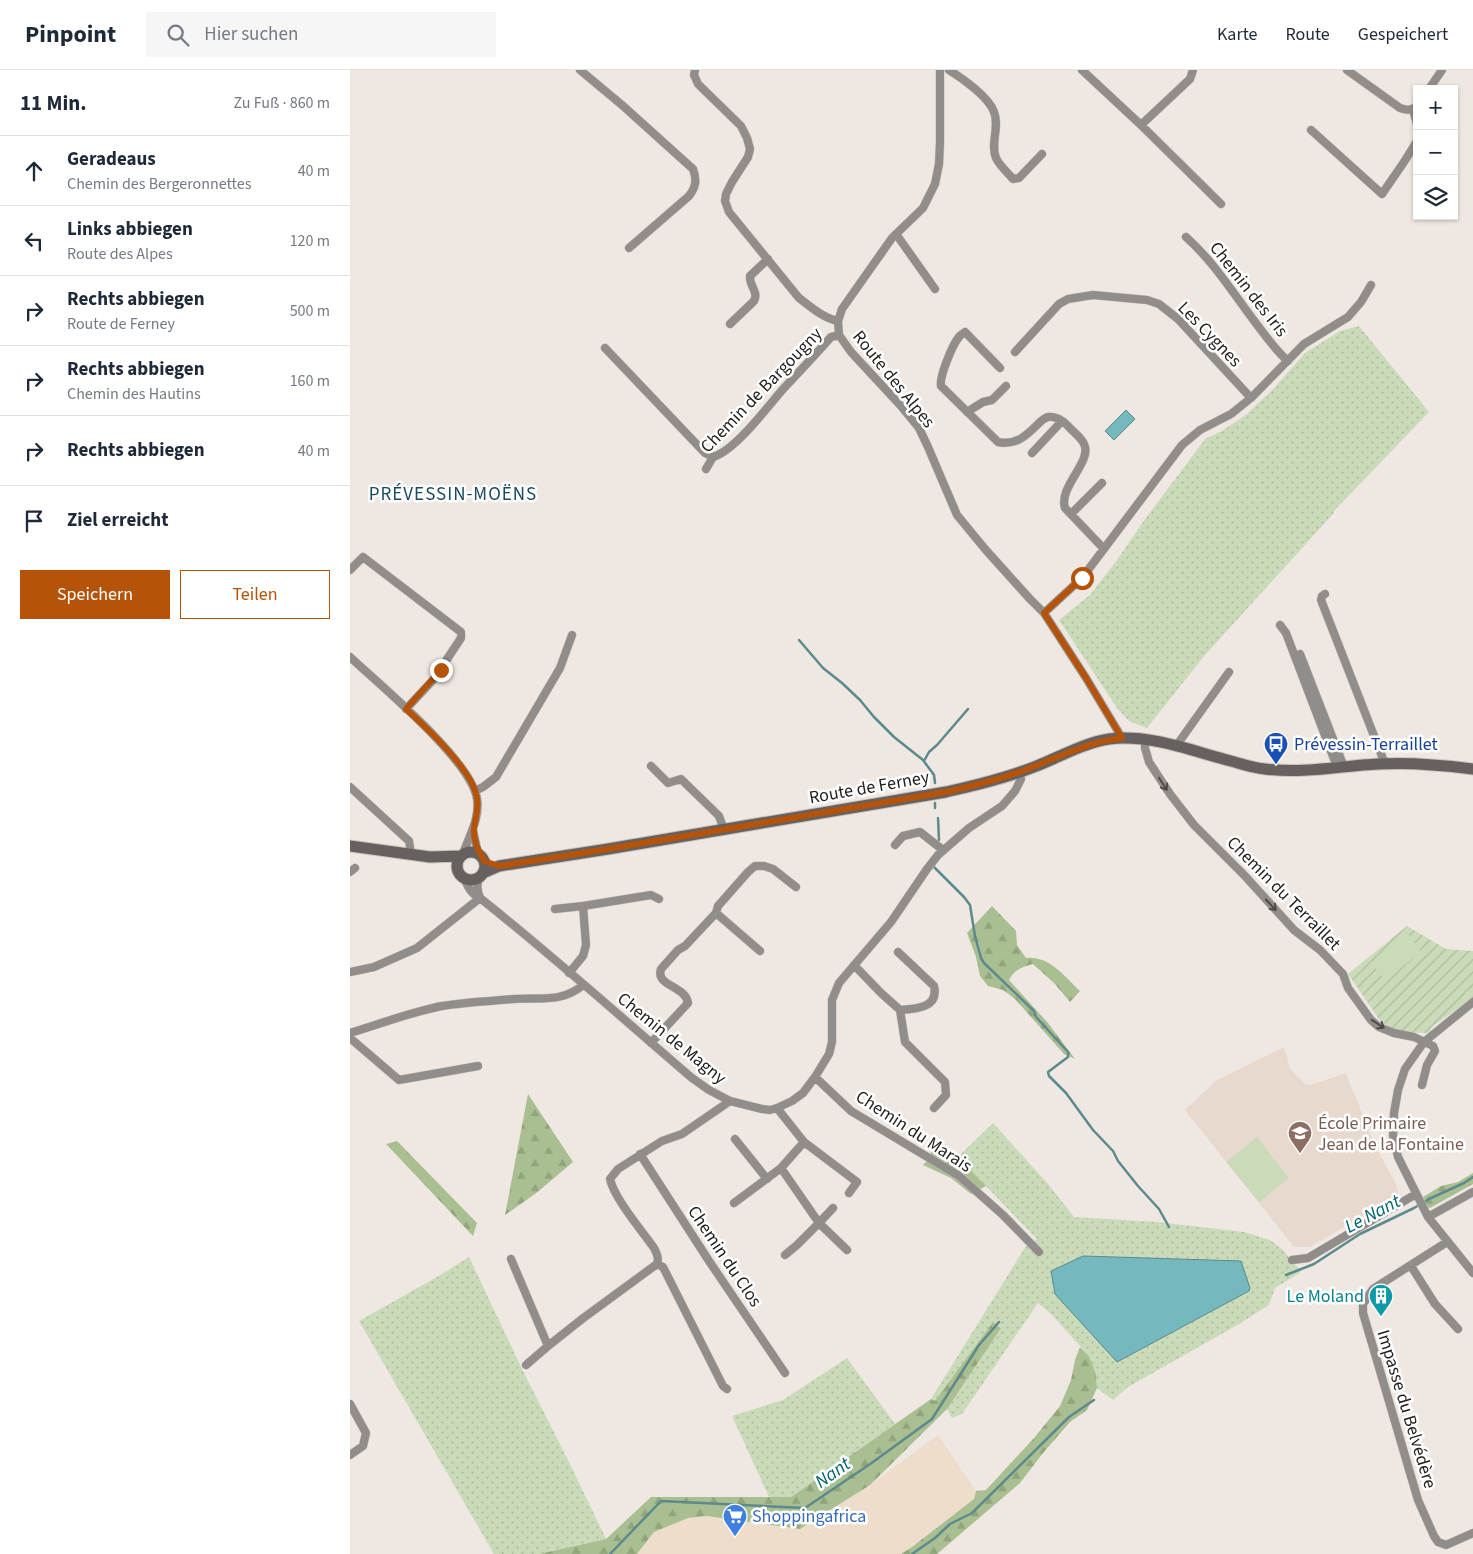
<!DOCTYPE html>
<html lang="de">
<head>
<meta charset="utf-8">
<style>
  :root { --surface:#fff; --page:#f6f6f7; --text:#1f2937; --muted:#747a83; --line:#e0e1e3; --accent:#b45309 }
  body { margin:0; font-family:"Source Sans 3",sans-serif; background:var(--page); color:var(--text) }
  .controls { position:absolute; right:15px; top:15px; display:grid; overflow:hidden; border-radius:0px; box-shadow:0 1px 4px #0004 }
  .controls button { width:45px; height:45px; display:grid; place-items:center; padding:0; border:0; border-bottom:1px solid var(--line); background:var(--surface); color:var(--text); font:25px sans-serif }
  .stop { position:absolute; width:15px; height:15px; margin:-11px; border:4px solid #b45309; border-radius:50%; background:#fff }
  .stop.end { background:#b45309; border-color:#fff; box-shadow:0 1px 5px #0008 }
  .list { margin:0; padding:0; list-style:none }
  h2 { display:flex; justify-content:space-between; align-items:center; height:65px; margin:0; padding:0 20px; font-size:21px }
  h2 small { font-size:16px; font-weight:400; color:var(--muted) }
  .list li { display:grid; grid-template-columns:32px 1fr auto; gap:15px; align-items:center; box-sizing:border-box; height:70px; padding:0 20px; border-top:1px solid var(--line) }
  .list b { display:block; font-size:19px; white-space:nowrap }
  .list p { margin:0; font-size:16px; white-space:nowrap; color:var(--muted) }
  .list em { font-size:16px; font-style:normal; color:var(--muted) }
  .actions { display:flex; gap:10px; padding:15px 20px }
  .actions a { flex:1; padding:11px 0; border:1px solid var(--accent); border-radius:0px; text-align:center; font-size:18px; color:var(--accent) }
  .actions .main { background:var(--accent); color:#fff }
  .icon { flex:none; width:28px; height:28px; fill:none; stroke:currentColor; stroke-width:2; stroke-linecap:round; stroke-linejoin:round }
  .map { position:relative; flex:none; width:1123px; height:1484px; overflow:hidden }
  header { display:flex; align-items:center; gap:30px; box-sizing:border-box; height:70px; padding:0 25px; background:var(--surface); border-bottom:1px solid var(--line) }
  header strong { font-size:24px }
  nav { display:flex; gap:28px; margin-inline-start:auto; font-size:18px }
  .search { width:350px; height:45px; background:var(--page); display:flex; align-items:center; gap:12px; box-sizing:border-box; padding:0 18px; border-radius:0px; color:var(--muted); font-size:19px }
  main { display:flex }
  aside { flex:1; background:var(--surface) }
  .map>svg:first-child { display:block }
  .commercial { fill:#edddca }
  .built { fill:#e8d9cf }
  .grass { fill:url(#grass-dots) }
  .forest { fill:url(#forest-firs) }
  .garden { fill:url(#garden-furrows) }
  .pitch { fill:#cadbb9 }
  .water { fill:#75b8be; stroke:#5c8a8d }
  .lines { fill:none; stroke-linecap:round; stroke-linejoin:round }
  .stream { stroke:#5c8a8d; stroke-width:2.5 }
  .minor-casing { stroke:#cac4be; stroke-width:9 }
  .secondary-casing { stroke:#cac4be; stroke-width:13 }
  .minor { stroke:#908d8b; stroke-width:8 }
  .secondary { stroke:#66615f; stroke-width:11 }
  .oneway { stroke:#4d4a48 }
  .route { stroke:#b45309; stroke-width:6 }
  .labels { text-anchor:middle; stroke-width:5; stroke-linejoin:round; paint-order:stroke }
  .street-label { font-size:18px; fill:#211e1c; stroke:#fff }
  .transit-label { font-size:18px; fill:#164399; stroke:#fff; text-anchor:start }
  .education-label { font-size:18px; fill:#785e54; stroke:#fff; text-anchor:start }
  .culture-label { font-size:18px; fill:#0d838f; stroke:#fff; text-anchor:end }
  .shop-label { font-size:18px; fill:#366cbe; stroke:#fff; text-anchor:start }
  .neighbourhood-label { font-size:19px; letter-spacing:1px; fill:#1b4b5e; stroke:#fff }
  .water-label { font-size:19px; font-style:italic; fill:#00646c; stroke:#fff }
</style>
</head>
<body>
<header>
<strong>Pinpoint</strong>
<div class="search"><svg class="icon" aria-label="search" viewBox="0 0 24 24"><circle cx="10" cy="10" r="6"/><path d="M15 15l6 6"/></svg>Hier suchen</div>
<nav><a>Karte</a><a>Route</a><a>Gespeichert</a></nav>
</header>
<main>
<aside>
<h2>11 Min.<small>Zu Fuß · 860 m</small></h2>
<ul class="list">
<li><svg class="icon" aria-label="ahead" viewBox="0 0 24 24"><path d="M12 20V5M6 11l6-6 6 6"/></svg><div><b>Geradeaus</b><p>Chemin des Bergeronnettes</p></div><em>40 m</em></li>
<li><svg class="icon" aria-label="left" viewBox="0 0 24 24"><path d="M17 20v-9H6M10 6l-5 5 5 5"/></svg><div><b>Links abbiegen</b><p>Route des Alpes</p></div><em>120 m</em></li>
<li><svg class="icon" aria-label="right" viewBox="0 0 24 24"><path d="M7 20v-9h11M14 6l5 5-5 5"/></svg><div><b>Rechts abbiegen</b><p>Route de Ferney</p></div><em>500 m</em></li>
<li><svg class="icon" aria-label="right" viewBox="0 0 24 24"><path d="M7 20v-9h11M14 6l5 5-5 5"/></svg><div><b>Rechts abbiegen</b><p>Chemin des Hautins</p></div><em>160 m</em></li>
<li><svg class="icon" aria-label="right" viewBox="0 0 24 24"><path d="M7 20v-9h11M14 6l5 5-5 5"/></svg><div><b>Rechts abbiegen</b></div><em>40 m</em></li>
<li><svg class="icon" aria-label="arrive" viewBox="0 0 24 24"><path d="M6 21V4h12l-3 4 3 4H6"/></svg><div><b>Ziel erreicht</b></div></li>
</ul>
<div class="actions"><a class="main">Speichern</a><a>Teilen</a></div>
</aside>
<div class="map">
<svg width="1123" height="1484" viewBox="0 0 1123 1484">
  <defs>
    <pattern id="grass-dots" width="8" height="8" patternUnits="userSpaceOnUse" patternTransform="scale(1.25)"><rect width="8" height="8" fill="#cadbb9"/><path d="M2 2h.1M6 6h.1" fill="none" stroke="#adbc9e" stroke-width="1.8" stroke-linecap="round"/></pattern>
    <pattern id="forest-firs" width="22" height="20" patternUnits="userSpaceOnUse" patternTransform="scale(1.25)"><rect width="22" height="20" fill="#a9bf91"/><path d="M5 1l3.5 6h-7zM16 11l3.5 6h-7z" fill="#91a47c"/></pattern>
    <pattern id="garden-furrows" width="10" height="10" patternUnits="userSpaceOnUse" patternTransform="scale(1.25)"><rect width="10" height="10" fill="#cadbb9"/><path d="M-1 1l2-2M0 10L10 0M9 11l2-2" fill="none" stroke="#adbc9e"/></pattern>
  </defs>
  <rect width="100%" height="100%" fill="#efe8e2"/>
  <path class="commercial" d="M588,1365L626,1421L624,1429L562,1477L551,1484H287L304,1462L338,1448L357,1446L450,1459L520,1415Z"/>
  <path class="built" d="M934,977L940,999L955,1014L961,1015L996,1003L1025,1076L1044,1110L1049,1125L960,1177H944L835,1040L867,1010Z"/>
  <path class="grass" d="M1009,256L1079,342L984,441L983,444L855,585L797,658L779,651L767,638L709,550L740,525L767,490L793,452L855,369L872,361L897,344L924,318L955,283L990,261Z
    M643,1053L699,1115L724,1147L807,1152L894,1162L920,1170L933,1180L951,1202L925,1218L919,1235L889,1254L778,1317L763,1330L747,1318L746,1304L739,1286L701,1244L688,1233L612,1344L602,1348L597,1339L651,1257L643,1252L585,1332L581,1329L676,1176L687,1169L608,1087Z
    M119,1187L174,1303L219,1392L256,1469L189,1484H144L9,1251L87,1207Z
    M497,1288L545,1354L441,1427H419L382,1346L433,1330Z"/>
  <path class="forest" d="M642,836L666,861L667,875L676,888C699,885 715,907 730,921L720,932L705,914L683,894C673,896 663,901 659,910L698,953L725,989L714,984L665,929L653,920L638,916L630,906L626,887L617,863Z
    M178,1024L223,1092L185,1124L155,1145Z
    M47,1071L127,1153L123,1166L36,1074Z
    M584,1076L608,1087L636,1116L621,1124L601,1108L573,1095L578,1090Z
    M1123,1103V1114L1080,1138L1077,1137L1073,1127L1091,1116L1108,1112Z
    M643,1252L651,1258L597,1339L520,1415L450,1459L357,1446L338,1448L304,1462L287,1484H189L256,1469L301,1427H441L581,1329L585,1331Z
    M730,1277L739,1286L746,1304L747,1318L737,1340L720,1352L693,1383L670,1413L587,1484H551L562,1477L624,1429L626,1421L636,1420L684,1368L710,1336L721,1310L725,1290Z"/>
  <path class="garden" d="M1057,856L1096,879L1123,881V928L1083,956L1078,963L1051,962L1031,952L998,904Z"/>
  <path class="pitch" d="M1057,863L1071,881L1036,911L1021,893Z
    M907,1067L939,1108L909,1132L876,1092Z"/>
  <path class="water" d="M776,340L785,349L764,370L755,361Z
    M733,1186L891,1191L900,1218L899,1221L767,1292L705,1224L701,1201Z"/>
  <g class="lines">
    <path class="stream" d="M449,570L473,598L492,613L510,630L524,647L544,667L573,690L584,705L585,713
      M574,691L579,682L587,675L618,639
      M585,733V738
      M588,748L589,770
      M584,797L614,827L620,835L625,866L631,888L634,893L684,941L686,947L718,982V987L698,1002L699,1006L716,1023L743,1060L763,1081L768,1091L788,1116L809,1139L819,1157
      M936,1205L964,1194L1010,1164L1064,1138L1079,1129L1114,1113L1123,1107
      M260,1484L311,1431L455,1438L523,1392L582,1349L629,1275L649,1252
      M562,1484L585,1468L600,1454L622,1443L719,1347L744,1330"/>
    <defs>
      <path id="minor" d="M230,0L272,35L343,99C347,110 346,117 339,126L279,178
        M345,0L344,5L348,14L391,56L397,68L400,79L398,87L382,112L376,124L375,131L379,142L449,228C461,237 473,248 488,251
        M590,0V72L589,94L585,114L573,138L542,168L492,239L488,251L489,265L501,282L551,336L569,358L578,377L607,445L635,479L680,529L694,543L736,608L772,668
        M599,0C612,8 639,27 644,42C650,56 640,74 646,88C649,95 658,103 663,109L669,108L692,84
        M732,0L791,55L871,134
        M997,0L1050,38C1056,40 1061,41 1067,36
        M1079,19L1092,0
        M1063,39L1067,54
        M791,55L840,9L843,0
        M961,60L1032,124L1054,92L1067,71
        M546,164L585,219
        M836,167C864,192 883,223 905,252C915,265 925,280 938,291
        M380,254L404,231C409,222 399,216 400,206L418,189
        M255,278L355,383L363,387
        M665,282L709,234L718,229L743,225L797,230L809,234L828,249L901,328
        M650,298L615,262C613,264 610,265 609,267C602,275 589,308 591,316L648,372C666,376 677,365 688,354C691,351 694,348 698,347C706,346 713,351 718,356C723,362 731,367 734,374C743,391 708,417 715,438L754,479
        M617,342L633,332L642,330L656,316
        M682,383L712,351
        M356,399L363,387C386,380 417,337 434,318C450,301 466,284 481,267L489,265
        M721,444L752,413
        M0,500L13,487L111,562V568L84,609L56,639
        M975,524L972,526L971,530L1035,694
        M694,543L732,508L832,375L850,360L881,344L901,328L954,274L998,247L1011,232L1021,215
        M930,555L936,563L987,697
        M950,584L994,697
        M0,587C30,615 122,691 127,729C130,749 119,766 113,784
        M795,670V678L799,692L820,724L844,755L895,806L944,860L970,880L993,904L998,918L1021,950L1029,957L1044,963L1064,967L1083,976L1085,981L1077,995L1072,1015
        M827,677L829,672L879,602
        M301,696L318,713L331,709L369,746L374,760
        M0,717L59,771L61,784
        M125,721L133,717L146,707L210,598L222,565
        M123,760L127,779L130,786
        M545,775L553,766L570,762L593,780
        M0,802L5,798
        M130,806C126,814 127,820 130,828
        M114,808C118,817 121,824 130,828C203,886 272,948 342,1008L359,1020L380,1031L412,1039L420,1040L427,1038L442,1031L453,1023L465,1007L479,984L482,972V930L489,913L541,852L577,799L588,785L619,758L652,736L665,721L671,709L669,703
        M205,839L233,836
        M366,843L410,881
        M548,882L584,916C589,938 566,939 550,940
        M504,895L531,923L550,940L555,972L595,1012L596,1025L584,1038
        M0,902L24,897L67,878L130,828
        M219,903L233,886L236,875L233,836L301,825L309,829
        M1123,932L1074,972L1055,999L1048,1020L1044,1043L1043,1066L1048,1087L1078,1147L1123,1203
        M0,963C30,954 61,942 92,936C115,932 140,931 164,929C190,927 212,933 233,915
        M0,968L49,1010L128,996
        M301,973L338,933C336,916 305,916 311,899L328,880L335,876L366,843L368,836L398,802L405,796H414L423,799L446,817
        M465,1007L501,1041L609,1106L653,1145L689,1182
        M385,1069L417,1109
        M454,1072L507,1112L499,1123
        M290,1084L359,1191L435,1303
        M431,1098L469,1153L447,1175L435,1185
        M384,1133L431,1098L454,1072L427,1038
        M483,1138L469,1153L497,1180
        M1078,1147L1123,1122
        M1097,1172L1023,1219L1013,1234V1243L1068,1430L1084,1466L1088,1472L1096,1475L1123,1463
        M161,1189L198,1276
        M942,1190L958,1188L1066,1124
        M307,1194L313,1197L370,1310L373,1316L377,1319
        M1061,1196L1085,1234L1108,1259
        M176,1295L198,1276L232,1249L307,1194C309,1188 307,1184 304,1178C292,1161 264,1128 260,1109L268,1099L312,1071L332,1064L380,1031
        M0,1334L16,1363L13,1376L0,1385"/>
      <path id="secondary" d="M0,776L80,787L111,786
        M107 796a14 14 0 1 1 28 0a14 14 0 1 1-28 0Z
        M133,803L149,796L258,779L596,722C626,715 656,708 684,697C708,688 733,673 759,669C800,664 842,681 881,691C892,694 903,698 915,699C953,704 990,696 1028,694C1060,692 1092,695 1123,699"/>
    </defs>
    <use href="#minor" class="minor-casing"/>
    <use href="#secondary" class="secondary-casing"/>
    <use href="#minor" class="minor"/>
    <use href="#secondary" class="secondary"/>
  </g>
  <defs><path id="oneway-shaft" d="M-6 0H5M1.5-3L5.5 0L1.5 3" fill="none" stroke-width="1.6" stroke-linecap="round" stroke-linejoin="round" transform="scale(1.25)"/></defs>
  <g class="oneway">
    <use href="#oneway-shaft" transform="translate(813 714) rotate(57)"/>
    <use href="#oneway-shaft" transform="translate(921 835) rotate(47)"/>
    <use href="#oneway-shaft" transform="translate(1028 954) rotate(34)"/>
  </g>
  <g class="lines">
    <path class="route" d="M91,600L56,639C77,658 123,701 127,728C129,739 125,748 124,759C123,771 129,781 134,791L149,796L258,779L596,722C622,716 648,710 672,701C705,689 736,672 772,668L736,608L694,543L732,508"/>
  </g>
  <defs>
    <symbol id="bus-pin" viewBox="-11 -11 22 30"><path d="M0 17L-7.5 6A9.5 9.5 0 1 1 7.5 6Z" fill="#1a4fb4" stroke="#fff"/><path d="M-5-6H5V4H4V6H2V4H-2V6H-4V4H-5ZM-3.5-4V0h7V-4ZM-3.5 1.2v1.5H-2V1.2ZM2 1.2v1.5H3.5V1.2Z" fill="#fff"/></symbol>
    <symbol id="school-pin" viewBox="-11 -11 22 30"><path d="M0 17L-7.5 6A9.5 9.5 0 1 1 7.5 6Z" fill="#8d6e63" stroke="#fff"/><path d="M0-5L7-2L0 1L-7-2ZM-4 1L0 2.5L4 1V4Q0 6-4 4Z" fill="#fff"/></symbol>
    <symbol id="building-pin" viewBox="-11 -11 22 30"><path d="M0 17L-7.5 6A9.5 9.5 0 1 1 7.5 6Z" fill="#0f9aa8" stroke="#fff"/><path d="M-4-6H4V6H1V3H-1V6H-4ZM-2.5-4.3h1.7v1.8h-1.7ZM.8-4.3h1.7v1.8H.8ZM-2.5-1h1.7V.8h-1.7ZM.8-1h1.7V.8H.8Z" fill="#fff"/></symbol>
    <symbol id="supermarket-pin" viewBox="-11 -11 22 30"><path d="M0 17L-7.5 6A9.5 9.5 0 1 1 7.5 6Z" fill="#3f7fe0" stroke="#fff"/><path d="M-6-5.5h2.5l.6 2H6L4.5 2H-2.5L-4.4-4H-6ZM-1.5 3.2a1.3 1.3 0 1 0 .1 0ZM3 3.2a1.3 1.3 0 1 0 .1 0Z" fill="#fff"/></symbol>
  </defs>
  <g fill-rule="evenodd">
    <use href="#bus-pin" x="912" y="660" width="28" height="38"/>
    <use href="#school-pin" x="936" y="1049" width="28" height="38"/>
    <use href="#building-pin" x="1017" y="1212" width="28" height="38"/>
    <use href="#supermarket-pin" x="371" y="1432" width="28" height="38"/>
  </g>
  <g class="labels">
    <g class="street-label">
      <text transform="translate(899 219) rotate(52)" y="6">Chemin des Iris</text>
      <text transform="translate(860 264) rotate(46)" y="6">Les Cygnes</text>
      <text transform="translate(544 309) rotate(51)" y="6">Route des Alpes</text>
      <text transform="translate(411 320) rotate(-46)" y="6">Chemin de Bargougny</text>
      <text transform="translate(519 717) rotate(-10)" y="6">Route de Ferney</text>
      <text transform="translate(934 823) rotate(45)" y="6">Chemin du Terraillet</text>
      <text transform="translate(322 968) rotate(39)" y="6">Chemin de Magny</text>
      <text transform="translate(564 1061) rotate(33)" y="6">Chemin du Marais</text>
      <text transform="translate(375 1186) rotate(56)" y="6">Chemin du Clos</text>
      <text transform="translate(1057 1339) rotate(73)" y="6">Impasse du Belvédère</text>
    </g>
    <g class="transit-label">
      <text x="944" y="680">Prévessin-Terraillet</text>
    </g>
    <g class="education-label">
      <text x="968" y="1059">École Primaire<tspan x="968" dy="21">Jean de la Fontaine</tspan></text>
    </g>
    <g class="culture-label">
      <text x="1014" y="1232">Le Moland</text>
    </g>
    <g class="shop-label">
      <text x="402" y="1452">Shoppingafrica</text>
    </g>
    <g class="neighbourhood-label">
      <text x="103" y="430">PRÉVESSIN-MOËNS</text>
    </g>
    <g class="water-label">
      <text transform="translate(1022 1143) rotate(-28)" y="7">Le Nant</text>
      <text transform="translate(482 1402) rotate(-35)" y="7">Nant</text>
    </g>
  </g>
</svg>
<div class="controls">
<button>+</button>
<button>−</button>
<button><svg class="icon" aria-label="layers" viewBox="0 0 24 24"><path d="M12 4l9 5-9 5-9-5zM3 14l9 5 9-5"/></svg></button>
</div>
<div class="stop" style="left:732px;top:508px"></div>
<div class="stop end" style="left:91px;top:600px"></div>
</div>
</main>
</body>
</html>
